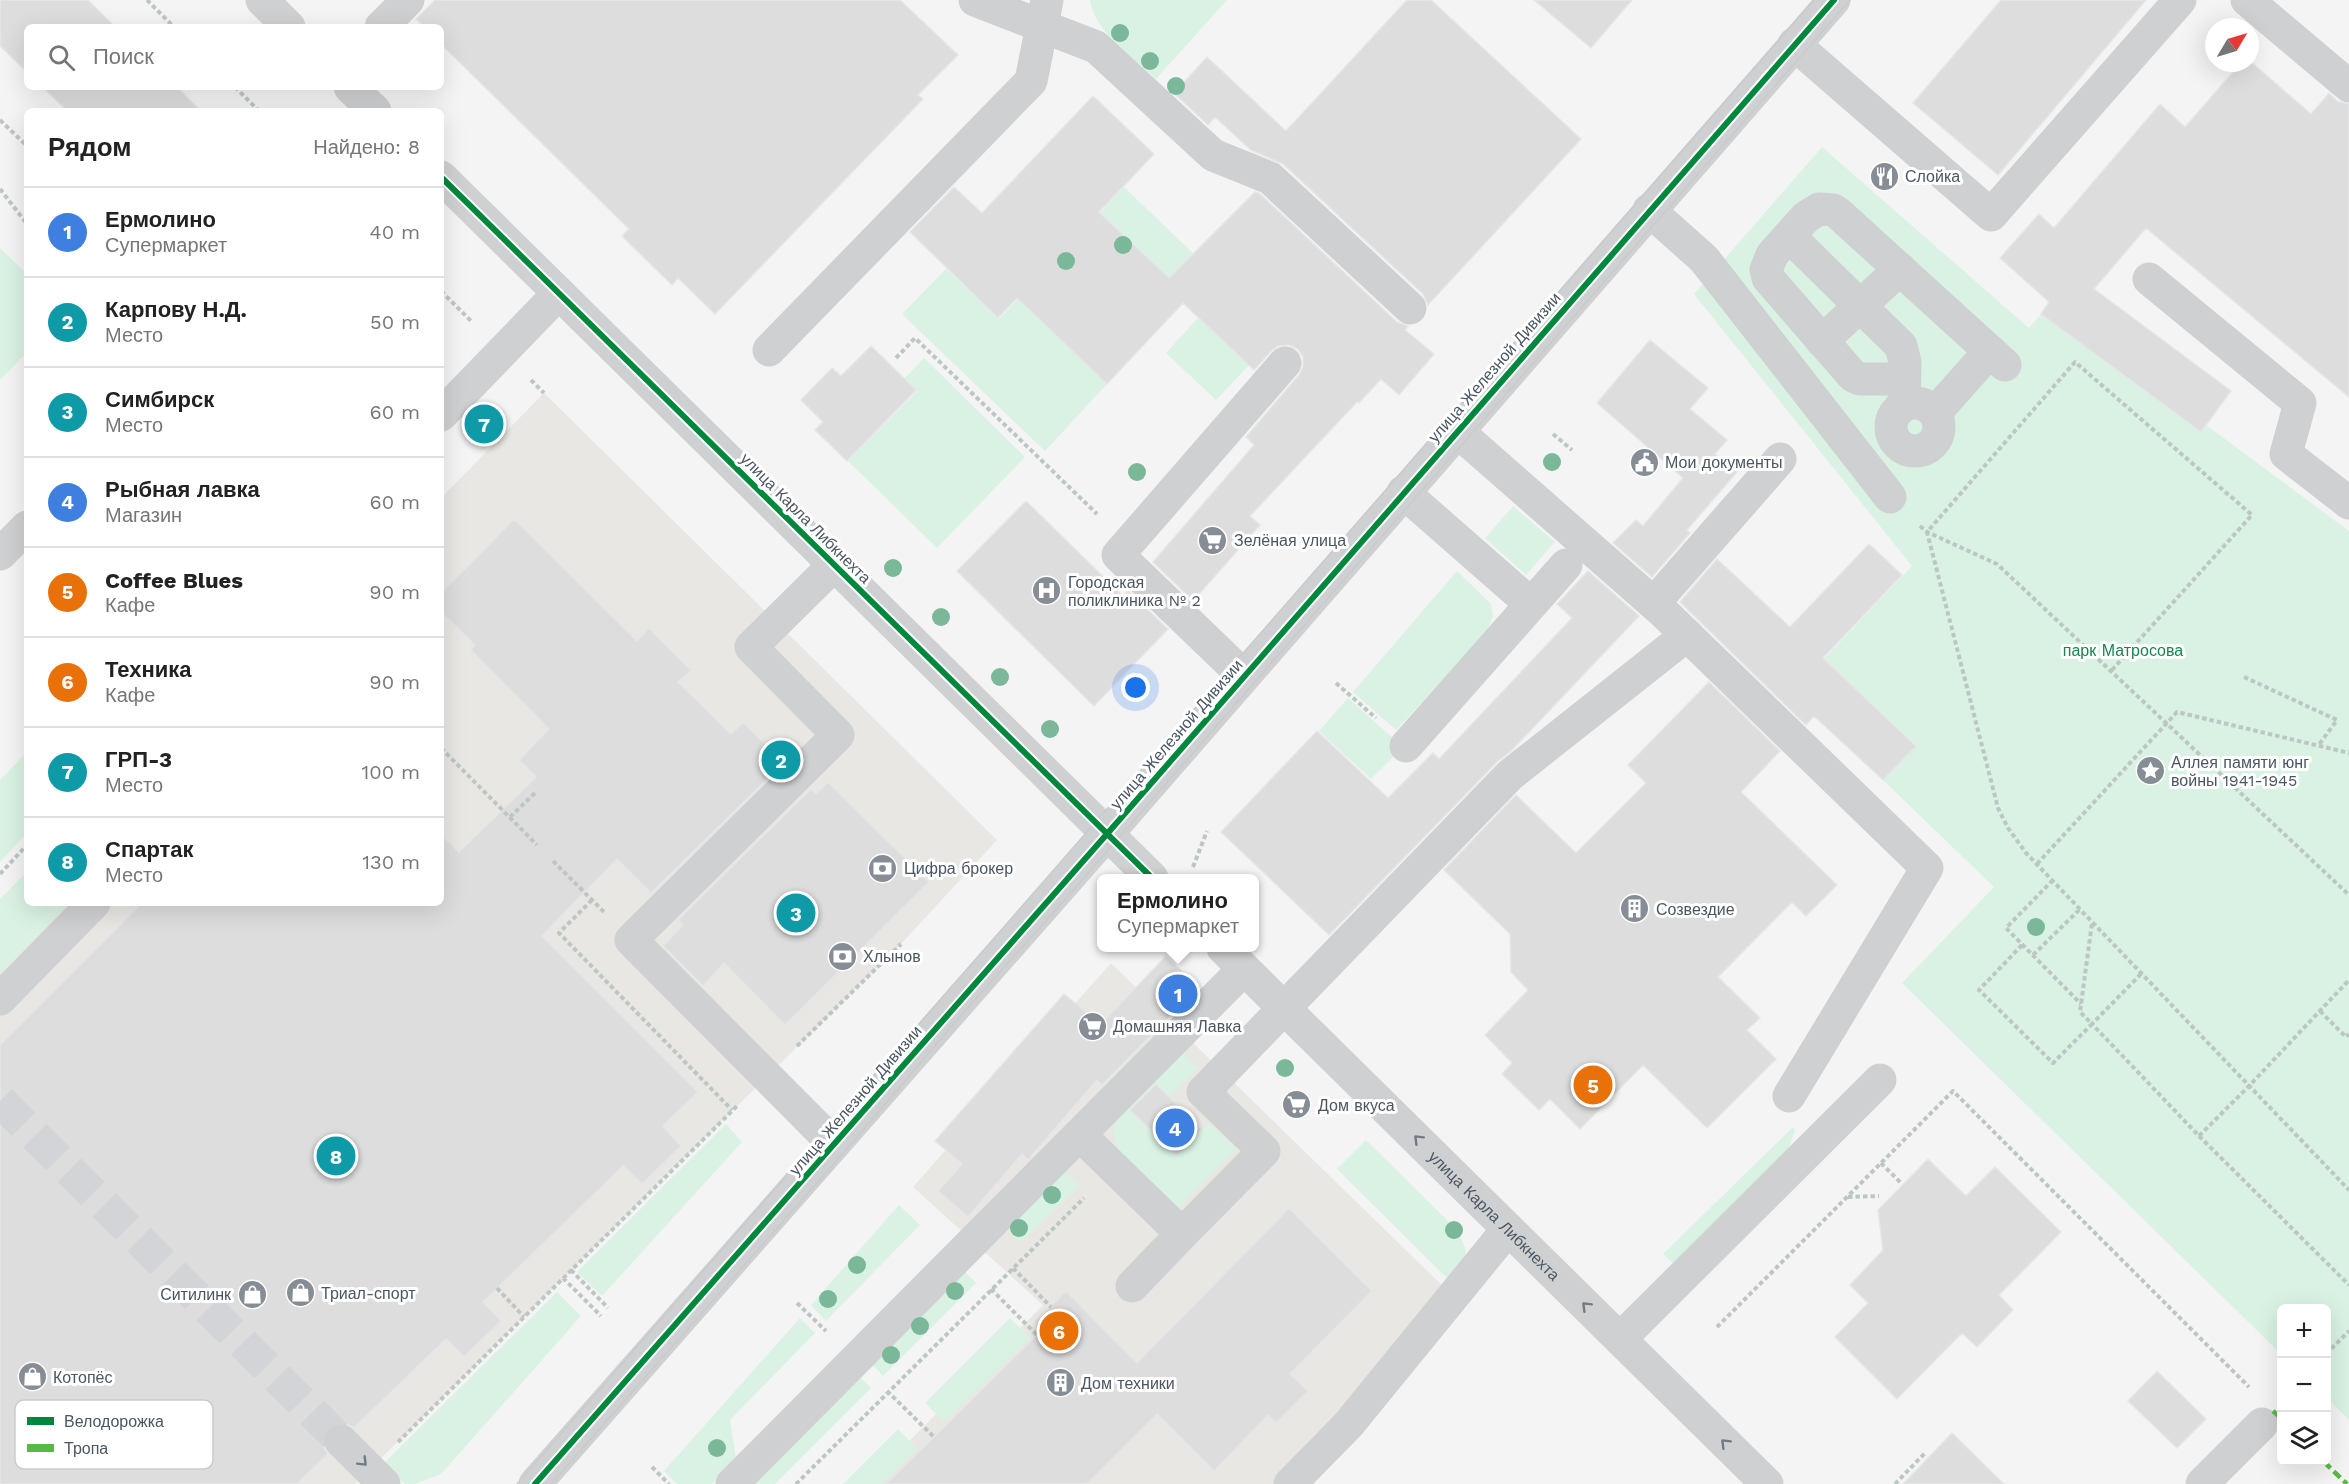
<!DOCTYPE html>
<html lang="ru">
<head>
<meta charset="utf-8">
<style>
  :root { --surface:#fff; --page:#f6f6f6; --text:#222; --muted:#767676; --line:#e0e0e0; --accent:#d93025 }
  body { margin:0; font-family:"Work Sans",sans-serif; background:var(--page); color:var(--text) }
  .controls { position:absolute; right:18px; bottom:18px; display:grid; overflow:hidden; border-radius:9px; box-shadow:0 6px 24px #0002 }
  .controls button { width:54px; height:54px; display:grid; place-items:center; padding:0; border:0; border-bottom:2px solid var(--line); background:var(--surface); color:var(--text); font:30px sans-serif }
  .compass { position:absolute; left:2205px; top:18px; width:54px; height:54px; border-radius:50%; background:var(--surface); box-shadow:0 6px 24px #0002; rotate:52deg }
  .you { position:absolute; left:1136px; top:688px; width:21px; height:21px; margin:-15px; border:4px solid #fff; border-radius:50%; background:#1a73e8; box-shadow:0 0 0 9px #1a73e833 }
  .badge { display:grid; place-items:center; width:39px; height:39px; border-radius:50%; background:var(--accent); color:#fff; font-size:20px; font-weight:700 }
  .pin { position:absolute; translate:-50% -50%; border:3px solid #fff; box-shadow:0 2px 6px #0006 }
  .popup { position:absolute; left:1097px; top:874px; width:162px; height:78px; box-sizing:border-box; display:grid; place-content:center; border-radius:9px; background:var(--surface); filter:drop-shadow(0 2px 4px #0005); font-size:20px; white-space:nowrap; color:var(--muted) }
  .popup b { font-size:22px; color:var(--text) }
  .popup::after { content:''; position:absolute; left:50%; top:100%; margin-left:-12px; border:12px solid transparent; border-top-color:var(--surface) }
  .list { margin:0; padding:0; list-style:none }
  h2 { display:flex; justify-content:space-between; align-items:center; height:78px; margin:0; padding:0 24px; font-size:26px }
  h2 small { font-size:20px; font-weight:400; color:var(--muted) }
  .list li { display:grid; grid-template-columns:39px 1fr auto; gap:18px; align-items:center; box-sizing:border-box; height:90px; padding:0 24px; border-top:2px solid var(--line) }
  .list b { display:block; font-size:22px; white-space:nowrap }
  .list p { margin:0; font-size:20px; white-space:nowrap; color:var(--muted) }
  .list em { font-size:20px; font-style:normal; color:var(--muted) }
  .icon { flex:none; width:33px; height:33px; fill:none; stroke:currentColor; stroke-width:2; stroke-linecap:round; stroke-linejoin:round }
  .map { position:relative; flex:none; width:2349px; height:1484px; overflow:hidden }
  .search { position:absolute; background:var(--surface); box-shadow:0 6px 24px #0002; left:24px; top:24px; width:420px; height:66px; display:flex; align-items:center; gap:15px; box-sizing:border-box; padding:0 21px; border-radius:9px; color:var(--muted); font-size:22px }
  .panel { position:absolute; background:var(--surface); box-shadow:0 6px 24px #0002; left:24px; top:108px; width:420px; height:798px; border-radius:9px }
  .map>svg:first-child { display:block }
  .commercial { fill:#e8e7e3 }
  .green { fill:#d9f2e3 }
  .building { fill:#ddddde; stroke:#e5e6e7; stroke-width:1.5 }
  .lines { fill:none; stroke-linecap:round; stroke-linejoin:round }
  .minor-tunnel { stroke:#d2d4d7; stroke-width:33; stroke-dasharray:33 16; stroke-linecap:butt }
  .path { stroke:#bcc7c4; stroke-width:4; stroke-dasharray:4.5 3; stroke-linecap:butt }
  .minor { stroke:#ced0d2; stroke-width:33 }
  .tram { stroke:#c9cacc; stroke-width:1.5 }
  .quiet { stroke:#58b947; stroke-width:4.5; stroke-dasharray:9 4.5; stroke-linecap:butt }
  .cycleway-casing { stroke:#fff; stroke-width:10 }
  .cycleway { stroke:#00873e; stroke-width:6 }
  .tree { fill:#7ab899 }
  .oneway { stroke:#727b83 }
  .labels { text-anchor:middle; stroke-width:6; stroke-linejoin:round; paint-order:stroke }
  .poi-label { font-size:16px; fill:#4a5661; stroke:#fff; text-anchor:start }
  .street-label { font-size:16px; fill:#4a5661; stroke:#fff }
  .park-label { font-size:16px; fill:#17864f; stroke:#fff }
  .key { fill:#fff; stroke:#c9ccd0; stroke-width:1.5 }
  .key-label { font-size:16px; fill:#4a5661 }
</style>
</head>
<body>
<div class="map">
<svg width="2349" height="1484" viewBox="0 0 2349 1484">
  <rect width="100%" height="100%" fill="#f4f4f4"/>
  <path class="commercial" d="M544,393L997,840L901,944L355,1484H0V945L41,903H441V498Z
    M1111,963L1453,1296L1290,1484H867L1043,1305L913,1187Z"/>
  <path class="green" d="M1090,0H1227L1156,79C1133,57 1095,33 1090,0Z
    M1822,147L2029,328L2041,314L2200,432L2206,425L2349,531V1420L2327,1398L2326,1308H2282L2281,1354L1902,983L1994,887L1883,780L1916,745L1824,659L1912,566L1694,294Z
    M1124,187L1197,257L1173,281L1145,256L1064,343L1107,384L1045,451L902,314L946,269L999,319Z
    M0,248L27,274V352L0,380Z
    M1198,318L1249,365L1216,400L1166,353Z
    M924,358L1025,457L937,548L848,461L917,391L905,378Z
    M1513,506L1555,542L1526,575L1485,538Z
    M1457,571L1491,604L1493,616L1487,632L1396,730L1353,692Z
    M1348,698L1403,747L1371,779L1319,731Z
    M27,752V833L0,862V780Z
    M27,872V903H69L0,974V899Z
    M1181,1052L1198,1068L1144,1124L1177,1156L1209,1123L1236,1149L1177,1210L1118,1150L1113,1132L1118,1118Z
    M726,1124L742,1142L602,1296L577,1272Z
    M1793,1127L1795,1130L1787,1154L1676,1266L1663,1254Z
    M1366,1140L1453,1226C1472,1254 1468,1256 1453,1284L1337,1169Z
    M1063,1170L1079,1186L1021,1243L1006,1227Z
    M899,1205L920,1225L826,1321L811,1305Z
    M963,1270L976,1283L883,1376L870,1362Z
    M557,1292L581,1316L441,1474L415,1484H404L384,1463Z
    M800,1318L815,1333L730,1420L736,1459L712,1484H677L664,1471Z
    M1010,1318L1030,1338L944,1422L925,1403Z
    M857,1374L871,1388L775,1484H748Z
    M898,1429L917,1449L882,1484H843Z"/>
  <path class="building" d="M0,0H88L115,27H27V72L0,46Z
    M435,0H900L958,55L918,95L923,99L715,314L678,278L672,285L622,236L629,229L441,44V27H424L416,19Z
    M1407,0H1431L1581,139L1428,305L1423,294L1283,164L1251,150L1215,117L1208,125L1174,93L1207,57L1286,131Z
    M1534,0H1632L1591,48Z
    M2001,0H2146L1998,175L1913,103Z
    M2250,61L2311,114L2329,93L2337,101L2349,104V397L2146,228L2094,289L2231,391L2201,432L2041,314L2049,302L2000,258L2039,214L2054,228L2160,104L2185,127L2241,63H2250Z
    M43,87H177L201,111H67Z
    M1093,96L1154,154L1099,212L1169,278L1255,192L1260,194L1397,322L1408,326L1405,330L1434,354L1399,395L1381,379L1359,403L1357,402L1250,516L1260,525L1193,601L1153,562L1254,445L1246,437L1299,375L1303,367V357L1298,349L1289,345L1278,346L1271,351L1254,370L1183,303L1107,384L1017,298L998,318L910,232L954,187L982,213Z
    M1650,340L1708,388L1690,409L1727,440L1715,454L1737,472L1687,530L1690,533L1652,577L1613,543L1636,520L1643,526L1683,478L1597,403Z
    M871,346L916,390L847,461L815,430L823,422L801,400L832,368L841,376Z
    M1026,501L1123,596L1128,591L1168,629L1094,706L957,571Z
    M514,519L637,641L649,628L691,670L678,682L731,734L743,722L784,762L651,893L617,859L542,936L698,1092L663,1126L681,1146L642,1184L623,1166L483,1302L501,1321L464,1357L446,1339L354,1428L345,1423H336L328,1427L323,1437V1446L328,1454L297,1484H0V1045L142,903H441V834L459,852L536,777L519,760L549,729L471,650L475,645L441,612V593Z
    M1869,544L1902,575L1823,658L1916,746L1883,780L1814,716L1806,725L1680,602L1717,559L1790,627Z
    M1588,571L1639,616L1511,751L1497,762L1329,935L1221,832L1317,731L1388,798L1433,753L1439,759L1572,618L1557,604Z
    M1709,682L1780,751L1741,792L1837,885L1806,916L1792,902L1718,977L1760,1018L1747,1030L1776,1059L1707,1128L1643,1065L1580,1129L1550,1099L1539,1110L1502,1074L1512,1063L1485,1035L1528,990L1511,972L1510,934L1444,870L1516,795L1576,853L1646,783L1628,765Z
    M828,782L929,882L785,1025L724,963L703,986L663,946L683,925L678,920L811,789L816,794Z
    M1166,956L1197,986V989L1102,1085L1097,1080L1028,1160L1022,1154L968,1217L938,1191L962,1164L935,1141L1064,994L1101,1024Z
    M1156,1084L1202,1129L1177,1155L1130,1110Z
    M1928,1159L1966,1196L1995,1167L2061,1232L1999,1295L2013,1310L1977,1347L1962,1333L1897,1399L1835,1337L1868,1303L1850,1285L1883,1250L1878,1210Z
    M1289,1208L1372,1291L1290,1374L1308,1391L1276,1423L1268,1415L1214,1471L1157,1414L1087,1484H886L1042,1330L1035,1322L1066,1291L1137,1363Z
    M2157,1371L2206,1419L2177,1448L2128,1401Z
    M1952,1433L2004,1484H1903Z"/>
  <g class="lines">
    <path class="minor-tunnel" d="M0,1101L341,1441"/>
    <path class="path" d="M147,0L174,27
      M235,87L259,111
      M0,120L27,146
      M0,189L27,224
      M441,291L472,322
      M896,358L915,338L1097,514
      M531,380L544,393
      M1553,434L1572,450
      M1920,526L1927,532L1997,564L2349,895
      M2112,670L2252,515L2075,362L1927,532L1998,808L2008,828L2026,853L2349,1190
      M2244,677L2337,720L2318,746
      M1336,683L1376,718
      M441,748L537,845
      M510,817L537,791
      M553,861L604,912
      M2037,864L2177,712L2349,753
      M1193,867L1207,831
      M0,874L27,845
      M2053,880L2006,928L2081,1004
      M592,900L559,933L732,1110
      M2022,945L1979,990L2053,1063L2092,1024L2080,1012L2092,923
      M2033,955L2080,909
      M2141,974L2092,1024L2199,1136L2249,1086L2349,980
      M2320,1011L2346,1037L2349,1034
      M797,1046L901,944
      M2199,1136L2349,1285
      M1881,1163L1902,1184
      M1848,1197L1879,1196
      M1013,1268L1051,1307
      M571,1270L608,1308
      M563,1278L601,1316
      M497,1288L524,1317
      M991,1289L1037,1335
      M797,1303L826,1331
      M1717,1327L1953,1091L2249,1387
      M2326,1354L2349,1331
      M887,1391L934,1437
      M398,1442L738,1105
      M652,1467L669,1484
      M796,1484L1084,1198
      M1895,1484L1925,1453"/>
    <g class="minor">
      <path d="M262,0L289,27"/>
      <path d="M975,0L1096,47L1213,155L1270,178L1410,308"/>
      <path d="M2247,0L2349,86"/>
      <path d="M381,27L408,0"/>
      <path d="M1794,44L1991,215L2180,0"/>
      <path d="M350,87L375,111"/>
      <path d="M441,177L1152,878"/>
      <path d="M1649,210L1704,259L1890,497"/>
      <path d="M1789,236L1901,346L1905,362L1904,405"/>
      <path d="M2149,279L2300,403L2286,454L2349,503"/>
      <path d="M1822,341L1900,269"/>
      <path d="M769,350L1031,81L1047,0"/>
      <path d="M1904,379H1860L1853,376L1768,278L1766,270L1772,255L1806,217L1819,209L1833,210L1839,214L2005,365"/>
      <circle cx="1915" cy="427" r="24"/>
      <path d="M1935,413L1990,351"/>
      <path d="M441,415L559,293"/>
      <path d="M1457,431L1661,610L1927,868L1789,1096"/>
      <path d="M1403,492L1531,604"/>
      <path d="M0,554L27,527"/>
      <path d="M834,565L751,647L838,735L631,940L834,1144"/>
      <path d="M1654,603L1780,459"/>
      <path d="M1244,676L1118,555L1285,363"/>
      <path d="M1406,746L1566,565"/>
      <path id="s1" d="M1223,948L1767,1484"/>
      <path d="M0,999L94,903"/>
      <path d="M1080,1135L1182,1234L1264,1151L1203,1092L1510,775L1687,635"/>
      <path d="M1132,1286L1182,1234"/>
      <path d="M1620,1339L1880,1080"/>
      <path d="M341,1441L384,1484"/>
      <path d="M535,1484L1107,834L1834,0"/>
      <path d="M732,1484L1244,969"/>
      <path d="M1290,1484L1348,1425L1508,1229"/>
      <path d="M2202,1484L2262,1424"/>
    </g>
    <path class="tram" d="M517,1484L1814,0
      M551,1484L845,1151L964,1012L1062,903L1850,0"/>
    <path class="quiet" d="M2273,1411L2282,1419
      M2324,1462L2347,1484"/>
    <defs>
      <path id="cycleway" d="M441,177L1152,878
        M535,1484L1107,834L1834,0"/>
    </defs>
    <use href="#cycleway" class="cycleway-casing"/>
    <use href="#cycleway" class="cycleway"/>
  </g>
  <g class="tree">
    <circle cx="1120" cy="33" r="9"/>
    <circle cx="1150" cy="61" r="9"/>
    <circle cx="1176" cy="86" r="9"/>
    <circle cx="1123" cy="245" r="9"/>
    <circle cx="1066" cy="261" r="9"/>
    <circle cx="1552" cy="462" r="9"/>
    <circle cx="1137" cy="472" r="9"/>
    <circle cx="893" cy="568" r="9"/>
    <circle cx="941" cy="617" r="9"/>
    <circle cx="1000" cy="677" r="9"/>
    <circle cx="1050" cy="729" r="9"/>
    <circle cx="2036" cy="927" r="9"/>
    <circle cx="1285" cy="1068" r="9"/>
    <circle cx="1052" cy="1195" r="9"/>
    <circle cx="1019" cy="1228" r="9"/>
    <circle cx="1454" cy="1230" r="9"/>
    <circle cx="857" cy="1265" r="9"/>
    <circle cx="955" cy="1291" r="9"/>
    <circle cx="828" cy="1299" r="9"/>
    <circle cx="920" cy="1326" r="9"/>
    <circle cx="891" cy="1355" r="9"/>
    <circle cx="717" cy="1448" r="9"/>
  </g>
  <defs><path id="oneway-chevron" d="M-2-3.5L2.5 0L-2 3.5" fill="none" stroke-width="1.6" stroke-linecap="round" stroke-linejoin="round" transform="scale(1.5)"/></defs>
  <g class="oneway">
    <use href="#oneway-chevron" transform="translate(1418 1139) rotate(-135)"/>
    <use href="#oneway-chevron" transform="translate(1586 1306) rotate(-135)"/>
    <use href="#oneway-chevron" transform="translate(1725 1443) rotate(-135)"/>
    <use href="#oneway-chevron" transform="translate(363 1462) rotate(45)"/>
  </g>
  <defs>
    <symbol id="restaurant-disc" viewBox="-11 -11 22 22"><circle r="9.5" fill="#868d94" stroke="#fff"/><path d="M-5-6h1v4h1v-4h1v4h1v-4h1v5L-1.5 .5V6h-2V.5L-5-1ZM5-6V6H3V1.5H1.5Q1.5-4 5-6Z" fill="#fff"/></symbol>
    <symbol id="civic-disc" viewBox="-11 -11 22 22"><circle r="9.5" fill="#868d94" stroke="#fff"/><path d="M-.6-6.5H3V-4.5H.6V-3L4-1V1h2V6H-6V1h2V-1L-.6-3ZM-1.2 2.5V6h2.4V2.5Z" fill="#fff"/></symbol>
    <symbol id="supermarket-disc" viewBox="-11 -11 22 22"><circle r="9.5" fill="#868d94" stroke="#fff"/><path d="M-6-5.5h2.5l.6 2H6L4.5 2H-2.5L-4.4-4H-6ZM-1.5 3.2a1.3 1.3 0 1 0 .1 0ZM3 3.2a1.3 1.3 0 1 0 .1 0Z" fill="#fff"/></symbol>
    <symbol id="hospital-disc" viewBox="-11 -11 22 22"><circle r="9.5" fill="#868d94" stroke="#fff"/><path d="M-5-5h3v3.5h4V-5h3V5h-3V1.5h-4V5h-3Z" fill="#fff"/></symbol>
    <symbol id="sight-disc" viewBox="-11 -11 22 22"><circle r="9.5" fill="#868d94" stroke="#fff"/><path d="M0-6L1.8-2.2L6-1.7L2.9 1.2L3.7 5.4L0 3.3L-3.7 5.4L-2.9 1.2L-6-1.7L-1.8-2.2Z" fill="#fff"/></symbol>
    <symbol id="bank-disc" viewBox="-11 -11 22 22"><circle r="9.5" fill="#868d94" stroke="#fff"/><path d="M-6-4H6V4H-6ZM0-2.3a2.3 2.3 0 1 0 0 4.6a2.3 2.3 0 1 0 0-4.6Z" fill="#fff"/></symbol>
    <symbol id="building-disc" viewBox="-11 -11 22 22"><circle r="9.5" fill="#868d94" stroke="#fff"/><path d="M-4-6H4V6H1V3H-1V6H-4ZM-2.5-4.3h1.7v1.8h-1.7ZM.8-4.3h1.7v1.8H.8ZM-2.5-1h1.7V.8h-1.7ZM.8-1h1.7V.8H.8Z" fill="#fff"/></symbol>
    <symbol id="shop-disc" viewBox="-11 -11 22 22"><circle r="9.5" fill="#868d94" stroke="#fff"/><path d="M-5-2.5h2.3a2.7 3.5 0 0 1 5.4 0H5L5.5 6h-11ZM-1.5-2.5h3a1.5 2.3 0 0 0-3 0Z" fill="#fff"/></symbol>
  </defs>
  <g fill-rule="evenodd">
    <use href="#restaurant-disc" x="1868" y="160" width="33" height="33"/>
    <use href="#civic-disc" x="1628" y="446" width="33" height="33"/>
    <use href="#supermarket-disc" x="1196" y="524" width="33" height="33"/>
    <use href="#hospital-disc" x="1030" y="574" width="33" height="33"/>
    <use href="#sight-disc" x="2134" y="754" width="33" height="33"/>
    <use href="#bank-disc" x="866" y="852" width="33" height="33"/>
    <use href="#building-disc" x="1618" y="892" width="33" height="33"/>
    <use href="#bank-disc" x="826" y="940" width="33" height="33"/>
    <use href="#supermarket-disc" x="1076" y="1010" width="33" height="33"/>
    <use href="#supermarket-disc" x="1280" y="1088" width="33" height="33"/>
    <use href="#shop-disc" x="284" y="1276" width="33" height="33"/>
    <use href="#shop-disc" x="236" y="1278" width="33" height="33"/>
    <use href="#shop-disc" x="16" y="1360" width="33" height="33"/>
    <use href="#building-disc" x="1044" y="1366" width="33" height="33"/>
  </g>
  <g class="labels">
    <g class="poi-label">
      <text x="1905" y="182">Слойка</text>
      <text x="1665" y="468">Мои документы</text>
      <text x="1234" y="546">Зелёная улица</text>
      <text x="1068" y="588">Городская<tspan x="1068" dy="18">поликлиника № 2</tspan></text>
      <text x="2171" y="768">Аллея памяти юнг<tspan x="2171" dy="18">войны 1941-1945</tspan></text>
      <text x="904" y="874">Цифра брокер</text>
      <text x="1656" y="915">Созвездие</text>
      <text x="863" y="962">Хлынов</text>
      <text x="1113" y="1032">Домашняя Лавка</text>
      <text x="1318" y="1111">Дом вкуса</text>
      <text x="321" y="1299">Триал-спорт</text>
      <text x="231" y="1300" text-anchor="end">Ситилинк</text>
      <text x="53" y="1383">Котопёс</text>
      <text x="1081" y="1389">Дом техники</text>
    </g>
    <g class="street-label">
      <text transform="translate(1494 367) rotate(-49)" y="6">улица Железной Дивизии</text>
      <text transform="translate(806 518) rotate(45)" y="6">улица Карла Либкнехта</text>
      <text transform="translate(1176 734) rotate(-49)" y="6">улица Железной Дивизии</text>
      <text transform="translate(855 1100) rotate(-49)" y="6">улица Железной Дивизии</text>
      <text dy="6" stroke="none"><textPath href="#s1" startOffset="381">улица Карла Либкнехта</textPath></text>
    </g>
    <g class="park-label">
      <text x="2123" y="656">парк Матросова</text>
    </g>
  </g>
  <rect x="15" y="1400" width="198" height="69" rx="9" class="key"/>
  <rect x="27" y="1417" width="27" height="8" fill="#00873e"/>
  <rect x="27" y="1444" width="27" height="8" fill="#58b947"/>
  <g class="key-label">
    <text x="64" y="1427">Велодорожка</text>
    <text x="64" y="1454">Тропа</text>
  </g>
</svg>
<div class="controls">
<button>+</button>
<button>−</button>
<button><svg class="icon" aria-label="layers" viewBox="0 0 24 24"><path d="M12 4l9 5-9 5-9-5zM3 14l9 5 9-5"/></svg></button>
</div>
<svg class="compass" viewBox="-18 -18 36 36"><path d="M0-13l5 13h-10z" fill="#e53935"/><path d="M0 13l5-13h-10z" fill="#767676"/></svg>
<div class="you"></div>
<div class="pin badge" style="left:1178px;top:994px;background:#3f7fe0">1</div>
<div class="popup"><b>Ермолино</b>Супермаркет</div>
<div class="pin badge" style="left:781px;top:760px;background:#0f9aa8">2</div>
<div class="pin badge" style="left:796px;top:913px;background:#0f9aa8">3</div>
<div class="pin badge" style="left:1175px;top:1128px;background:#3f7fe0">4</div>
<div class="pin badge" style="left:1593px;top:1085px;background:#e8710a">5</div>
<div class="pin badge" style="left:1059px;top:1331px;background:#e8710a">6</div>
<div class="pin badge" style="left:484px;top:424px;background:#0f9aa8">7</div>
<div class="pin badge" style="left:336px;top:1156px;background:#0f9aa8">8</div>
<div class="search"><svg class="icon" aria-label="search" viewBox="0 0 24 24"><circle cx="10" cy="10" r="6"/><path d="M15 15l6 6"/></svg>Поиск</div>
<section class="panel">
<h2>Рядом<small>Найдено: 8</small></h2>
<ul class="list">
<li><span class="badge" style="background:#3f7fe0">1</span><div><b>Ермолино</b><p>Супермаркет</p></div><em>40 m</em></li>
<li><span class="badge" style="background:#0f9aa8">2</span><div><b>Карпову Н.Д.</b><p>Место</p></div><em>50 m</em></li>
<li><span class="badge" style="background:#0f9aa8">3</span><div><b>Симбирск</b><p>Место</p></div><em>60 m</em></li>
<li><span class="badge" style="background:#3f7fe0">4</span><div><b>Рыбная лавка</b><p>Магазин</p></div><em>60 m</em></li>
<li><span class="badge" style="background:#e8710a">5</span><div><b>Coffee Blues</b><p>Кафе</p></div><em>90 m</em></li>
<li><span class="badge" style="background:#e8710a">6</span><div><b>Техника</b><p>Кафе</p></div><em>90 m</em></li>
<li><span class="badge" style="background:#0f9aa8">7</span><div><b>ГРП-3</b><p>Место</p></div><em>100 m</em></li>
<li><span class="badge" style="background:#0f9aa8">8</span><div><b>Спартак</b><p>Место</p></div><em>130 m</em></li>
</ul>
</section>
</div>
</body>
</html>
